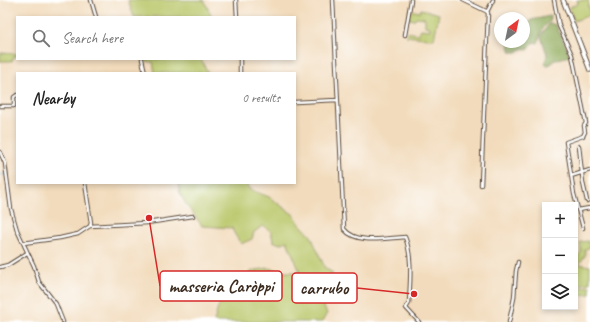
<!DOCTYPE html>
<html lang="en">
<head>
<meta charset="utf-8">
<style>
  :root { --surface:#fff; --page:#f2f2f2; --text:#222; --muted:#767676; --line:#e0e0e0 }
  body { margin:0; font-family:Caveat,sans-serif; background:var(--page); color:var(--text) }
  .controls { position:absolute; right:12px; bottom:12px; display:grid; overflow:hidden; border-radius:0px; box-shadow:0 2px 6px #0003 }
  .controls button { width:36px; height:36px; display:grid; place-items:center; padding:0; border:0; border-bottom:1px solid var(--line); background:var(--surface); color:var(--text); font:20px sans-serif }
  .compass { position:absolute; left:494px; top:12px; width:36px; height:36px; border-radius:50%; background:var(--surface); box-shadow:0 2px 6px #0003; rotate:33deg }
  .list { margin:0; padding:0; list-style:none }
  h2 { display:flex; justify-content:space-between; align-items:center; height:52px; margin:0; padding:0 16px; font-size:17px }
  h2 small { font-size:13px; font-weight:400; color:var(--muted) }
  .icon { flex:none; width:22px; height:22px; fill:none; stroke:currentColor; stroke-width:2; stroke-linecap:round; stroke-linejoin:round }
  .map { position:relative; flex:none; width:590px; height:322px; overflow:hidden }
  .search { position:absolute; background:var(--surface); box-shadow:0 2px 6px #0003; left:16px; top:16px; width:280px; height:44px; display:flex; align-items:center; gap:10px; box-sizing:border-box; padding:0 14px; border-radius:0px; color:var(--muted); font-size:15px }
  .panel { position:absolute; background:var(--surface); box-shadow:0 2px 6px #0003; left:16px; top:72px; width:280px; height:112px; border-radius:0px }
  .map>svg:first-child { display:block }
  .green { fill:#b9c667; stroke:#7a7842 }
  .forest { fill:#92ab5c; stroke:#666a3d }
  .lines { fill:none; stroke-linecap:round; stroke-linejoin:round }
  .stream { stroke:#6ab4e2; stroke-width:1 }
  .minor-casing { stroke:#564536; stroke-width:4.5 }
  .tertiary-casing { stroke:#564536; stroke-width:5.5 }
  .minor { stroke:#fff; stroke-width:2.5 }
  .tertiary { stroke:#fff; stroke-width:3.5 }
  .leader { fill:none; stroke:#d62828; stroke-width:1.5 }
  .callout-dot { fill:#d62828; stroke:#fff; stroke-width:1.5 }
  .callout { fill:#fff; stroke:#d62828; stroke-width:1.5 }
  .callout-label { font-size:18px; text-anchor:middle; font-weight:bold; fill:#3b2a1e }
</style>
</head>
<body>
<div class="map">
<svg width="590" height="322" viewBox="0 0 590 322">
  <rect width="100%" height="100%" fill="#fff"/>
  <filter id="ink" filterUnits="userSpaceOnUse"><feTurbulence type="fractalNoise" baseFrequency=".025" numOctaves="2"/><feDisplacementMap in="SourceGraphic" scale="8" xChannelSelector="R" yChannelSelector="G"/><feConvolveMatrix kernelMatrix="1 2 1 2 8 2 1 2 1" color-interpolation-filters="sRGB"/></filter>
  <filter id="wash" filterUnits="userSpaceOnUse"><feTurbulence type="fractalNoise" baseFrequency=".012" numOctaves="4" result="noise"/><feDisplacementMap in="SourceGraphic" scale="16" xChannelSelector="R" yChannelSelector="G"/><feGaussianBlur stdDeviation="0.9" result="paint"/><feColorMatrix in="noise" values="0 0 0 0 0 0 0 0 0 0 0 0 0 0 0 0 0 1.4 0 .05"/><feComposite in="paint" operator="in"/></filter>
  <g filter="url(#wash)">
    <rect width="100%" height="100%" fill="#f2dbbc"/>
    <path class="green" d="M128,0H204L212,17H134Z
      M577,0H588L589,4L588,6V8L590,7V15L574,21L569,7L578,4Z
      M421,9L439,14L434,39L406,36L407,32L418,34L421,29L430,30V27L425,26V18L416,17L414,20L409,19L410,10L420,12Z
      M1,53L17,54V56L14,57L12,61H0Z
      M143,59H201L208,73H155L153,62L143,61Z
      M179,183H246L249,189L269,197L294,215L299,223L311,236L325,268L333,273L319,299L327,313L322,322H214L218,307L226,294L252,271L268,268L285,272H300L287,241L280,244L273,241L271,231L263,226L254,232L252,239L241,244L234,233L232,228L202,226C195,215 176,196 179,183Z
      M588,241L589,248L585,249V256L579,264L590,266V283L575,285V267L579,264C578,259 577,256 581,252L580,242Z
      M590,286V294L575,296V288Z"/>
    <path class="forest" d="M550,16V21L542,29L538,43L534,42L528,50L523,48L517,52H511L508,43L507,42H524V29L531,20Z
      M550,23L556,25L570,56L554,60L551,64L548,65L545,64L547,54L541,37L543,32Z"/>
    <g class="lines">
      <path class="stream" d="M0,175L5,174"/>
    </g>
  </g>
  <g filter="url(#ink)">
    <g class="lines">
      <defs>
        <path id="minor" d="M91,0L96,17
          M236,0L237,17
          M333,0L344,229C357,245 386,238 405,237C413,257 410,282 409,303L406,308L419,322
          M463,0L486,11L488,13L481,185
          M554,0L559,26L572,55L586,123L584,126L585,132L583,136L566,142L574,194L583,228
          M487,12L493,0
          M405,35L411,0
          M142,59L145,73
          M240,59V73
          M295,102L337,100
          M0,106H14V97L17,95
          M579,146L583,183L587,201
          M0,152L5,163L11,209L17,230L34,266L39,282L56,304L63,322
          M571,176L590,170
          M578,210L590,208
          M90,226L147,223L193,216
          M23,243L60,238L78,234L90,226L91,223L85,183
          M0,267L8,265L27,253
          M509,322L514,298L516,271L518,262"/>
        <path id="tertiary" d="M563,0L590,70"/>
      </defs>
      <use href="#minor" class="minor-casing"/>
      <use href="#tertiary" class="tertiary-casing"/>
      <use href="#minor" class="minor"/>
      <use href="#tertiary" class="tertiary"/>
    </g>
  </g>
  <path class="leader" d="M149 218L160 286M414 294L357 288"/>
  <g class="callout-dot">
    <circle cx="149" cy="218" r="4"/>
    <circle cx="414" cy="294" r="4"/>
  </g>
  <g class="callout">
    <rect x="160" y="271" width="122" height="30" rx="4"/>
    <rect x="292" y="273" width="65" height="30" rx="4"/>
  </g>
  <g class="callout-label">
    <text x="221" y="292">masseria Caròppi</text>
    <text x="324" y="294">carrubo</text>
  </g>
</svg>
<div class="controls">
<button>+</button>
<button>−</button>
<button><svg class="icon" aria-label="layers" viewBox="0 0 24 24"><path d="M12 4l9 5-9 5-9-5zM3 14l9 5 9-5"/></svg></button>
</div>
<svg class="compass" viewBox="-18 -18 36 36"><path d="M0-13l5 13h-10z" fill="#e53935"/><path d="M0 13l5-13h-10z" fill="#767676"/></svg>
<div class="search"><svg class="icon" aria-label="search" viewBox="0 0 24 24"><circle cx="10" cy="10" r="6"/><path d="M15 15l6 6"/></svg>Search here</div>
<section class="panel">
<h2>Nearby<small>0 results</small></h2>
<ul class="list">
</ul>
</section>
</div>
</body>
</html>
